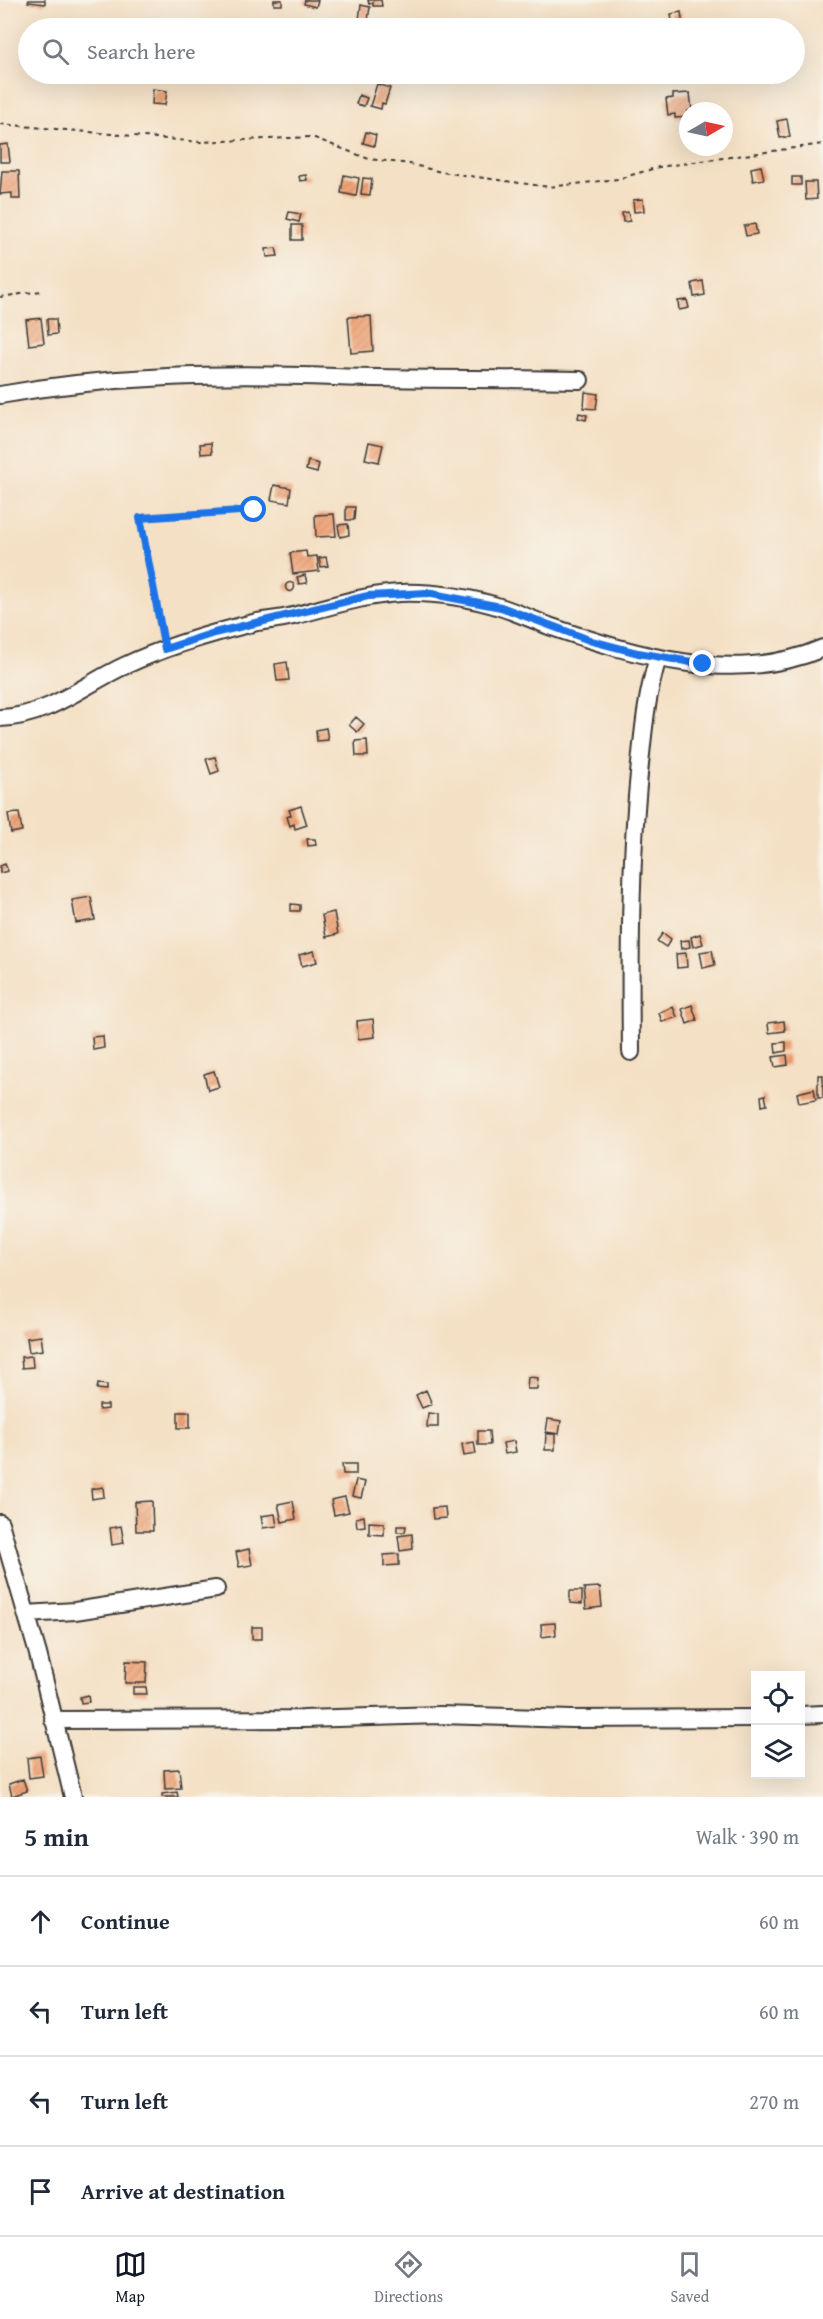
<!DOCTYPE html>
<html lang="en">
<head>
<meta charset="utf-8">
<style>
  :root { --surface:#fff; --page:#f6f6f7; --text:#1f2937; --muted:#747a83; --line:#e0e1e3; --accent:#111827 }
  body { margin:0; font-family:"Gentium Book Plus",serif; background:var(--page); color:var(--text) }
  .controls { position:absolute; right:18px; bottom:18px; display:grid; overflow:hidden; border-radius:0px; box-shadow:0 6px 24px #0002 }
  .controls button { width:54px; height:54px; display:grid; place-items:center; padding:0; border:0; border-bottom:2px solid var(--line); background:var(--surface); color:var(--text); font:30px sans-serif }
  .compass { position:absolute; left:679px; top:102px; width:54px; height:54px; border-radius:50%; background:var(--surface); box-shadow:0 6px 24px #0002; rotate:81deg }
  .stop { position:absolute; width:18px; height:18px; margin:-14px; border:4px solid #1a73e8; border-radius:50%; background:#fff }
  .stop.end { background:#1a73e8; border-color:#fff; box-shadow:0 2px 6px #0008 }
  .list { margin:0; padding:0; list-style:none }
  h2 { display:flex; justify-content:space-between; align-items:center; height:78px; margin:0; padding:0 24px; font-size:26px }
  h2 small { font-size:20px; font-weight:400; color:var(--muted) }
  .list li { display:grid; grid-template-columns:39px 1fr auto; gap:18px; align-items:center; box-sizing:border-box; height:90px; padding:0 24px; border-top:2px solid var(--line) }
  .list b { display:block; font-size:22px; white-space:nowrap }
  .list em { font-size:20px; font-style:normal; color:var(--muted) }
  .icon { flex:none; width:33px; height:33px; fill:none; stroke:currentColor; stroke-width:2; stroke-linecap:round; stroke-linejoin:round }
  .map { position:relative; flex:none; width:823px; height:1797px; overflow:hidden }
  .search { position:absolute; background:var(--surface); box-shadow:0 6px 24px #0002; left:18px; right:18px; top:18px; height:66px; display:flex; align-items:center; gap:15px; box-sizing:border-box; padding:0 21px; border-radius:33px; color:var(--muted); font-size:22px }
  .sheet { height:438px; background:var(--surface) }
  nav { display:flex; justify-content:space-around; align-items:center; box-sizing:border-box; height:84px; border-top:2px solid var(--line); background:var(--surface); font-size:16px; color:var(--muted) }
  nav a { display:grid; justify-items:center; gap:3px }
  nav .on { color:var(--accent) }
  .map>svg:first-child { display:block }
  .building { fill:url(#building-hatch) }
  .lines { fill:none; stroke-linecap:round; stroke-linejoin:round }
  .street-casing { stroke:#3c3935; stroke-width:20 }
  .path { stroke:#3c3935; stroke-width:2; stroke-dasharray:4.5 4.5; stroke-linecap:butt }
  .street { stroke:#fff; stroke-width:16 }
  .route { stroke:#1a73e8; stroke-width:8 }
</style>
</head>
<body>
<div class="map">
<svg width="823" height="1797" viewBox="0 0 823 1797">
  <defs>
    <pattern id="building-hatch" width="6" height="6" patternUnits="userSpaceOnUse" patternTransform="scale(1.5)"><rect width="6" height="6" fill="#f0a376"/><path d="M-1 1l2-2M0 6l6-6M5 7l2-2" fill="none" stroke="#cd8c66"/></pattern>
  </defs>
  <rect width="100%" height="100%" fill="#f7f3e8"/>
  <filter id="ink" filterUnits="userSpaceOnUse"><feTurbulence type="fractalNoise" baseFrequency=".0167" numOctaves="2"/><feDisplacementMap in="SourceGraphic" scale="12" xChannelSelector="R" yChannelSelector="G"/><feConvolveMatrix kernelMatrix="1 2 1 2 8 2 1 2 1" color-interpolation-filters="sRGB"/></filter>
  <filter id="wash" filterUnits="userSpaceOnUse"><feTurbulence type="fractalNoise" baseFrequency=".008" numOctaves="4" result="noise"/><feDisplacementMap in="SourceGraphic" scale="24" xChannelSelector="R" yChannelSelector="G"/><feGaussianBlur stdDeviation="1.35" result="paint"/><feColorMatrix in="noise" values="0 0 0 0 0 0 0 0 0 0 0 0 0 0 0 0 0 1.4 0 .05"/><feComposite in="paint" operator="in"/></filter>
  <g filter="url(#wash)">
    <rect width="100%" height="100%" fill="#f4e0c5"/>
    <g id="blocks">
      <path class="building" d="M29,0H45V4L28,2Z
        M274,0H282V5H274Z
        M305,0H318L316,7L304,4Z
        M368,0H381L382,6H373V3L369,4Z
        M361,5L370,7L368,20L359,19Z
        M681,12L683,27L673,28L671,14Z
        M673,74H687V77H673Z
        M377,84L390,88L385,104L382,103L381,109L370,106Z
        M153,89L167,91L165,105L152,104Z
        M690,93L692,111H688V117L675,118V114L668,115L666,99L673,98V94Z
        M359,95L367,98L364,106L356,104Z
        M787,119L790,137L780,138L777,121Z
        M366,132L376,135L374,146L363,143Z
        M8,144L10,162H0V145Z
        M761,166L764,179L753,181L751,168Z
        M2,171H19L20,199H12V193L0,194Z
        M306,175L307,180L300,181L299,176Z
        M344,175L359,178L356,196L341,193Z
        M792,177H801V185H792Z
        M363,178L372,179L370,195L361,194Z
        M805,182H816L817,199L806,200Z
        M643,199L644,211L634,212L633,200Z
        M289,212L301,214L299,222L287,219Z
        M628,212L630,221L623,222L622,213Z
        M755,224L757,234L746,236L744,226Z
        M292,225H302V240H292Z
        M276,248L278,256L267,257L266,249Z
        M703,281L705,295L694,297L692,283Z
        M687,300L689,308L679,310L678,301Z
        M371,316L373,351L351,353L348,317Z
        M41,318L44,343L29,345L26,320Z
        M47,319H56L57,334L48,335Z
        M585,392L598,394L596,409L584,408Z
        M579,413L587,415L586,420L578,418Z
        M369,442L383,445L379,462L365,459Z
        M211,443L212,453L201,454L200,444Z
        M308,461L319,464L317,473L306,470Z
        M274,485L291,488L289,503L271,500Z
        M346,507H355L354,520H346Z
        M334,514L336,536L316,537L315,515Z
        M348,524L349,535L340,537L338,525Z
        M306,551L307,557L317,556L319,571L293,574L290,553Z
        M326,557L328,566L321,567L319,558Z
        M305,575L307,583L299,584L297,577Z
        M285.5 587a4.5 4.5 0 1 1 9 0a4.5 4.5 0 1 1-9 0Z
        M287,662L289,680L277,681L275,664Z
        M356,717L364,724L357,732L349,725Z
        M326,728L328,740L317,741L316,730Z
        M367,740L368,756H356L355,741Z
        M215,757L219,771L211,774L206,759Z
        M301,806L307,825L295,829L294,824L290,826L287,817L291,815L289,810Z
        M19,813L22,831L11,833L8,814Z
        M307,839H315L316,845L308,846Z
        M5,864L8,871L0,873V866Z
        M91,897L95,920L76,923L72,900Z
        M291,904L300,905V911H291Z
        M334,912L338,934L326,937L322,915Z
        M663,933L671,939L666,947L657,941Z
        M700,934L703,944L693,947L691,937Z
        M689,940L690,947L681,949L680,941Z
        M712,950L715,965L703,968L700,952Z
        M314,951L317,962L302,966L299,955Z
        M686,953L687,967L677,968L676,954Z
        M692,1005L697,1020L687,1024L682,1009Z
        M673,1007L677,1017L662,1022L659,1013Z
        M373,1019L375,1037L358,1039L357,1021Z
        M784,1021L785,1031L769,1033L768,1023Z
        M103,1036L104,1048L93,1050L92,1037Z
        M786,1042V1051L776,1053L775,1043Z
        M787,1055L788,1065L775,1067L773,1057Z
        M214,1071L219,1087L208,1090L204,1074Z
        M818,1075H823V1098H818Z
        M814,1089L816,1100L799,1103L797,1093Z
        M765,1095L767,1105L762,1106L761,1096Z
        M41,1336L43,1350L29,1352L27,1338Z
        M32,1356L33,1367L22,1368L21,1357Z
        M528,1377L538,1378L537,1389H527Z
        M98,1384L107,1385V1390L97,1389Z
        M426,1390L432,1404L422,1408L416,1395Z
        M99,1405H108V1409L99,1410Z
        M178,1412H190V1428H178Z
        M428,1413L438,1414V1427H427Z
        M548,1419L561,1421L559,1434L546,1432Z
        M478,1431H489L490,1445H478Z
        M546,1434H555V1450H545Z
        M514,1441L516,1452L505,1454L503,1443Z
        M474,1442L476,1454L464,1456L462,1444Z
        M342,1464H356V1474H343Z
        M356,1480L365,1482L361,1498L352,1496Z
        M103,1487L104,1497L92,1499L91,1489Z
        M345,1497L349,1512L334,1515L331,1500Z
        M152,1501L153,1531H136L135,1502Z
        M293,1501L296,1519L282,1522L278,1504Z
        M445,1507L446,1518L433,1519L432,1508Z
        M275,1514L277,1526L263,1528L261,1516Z
        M364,1516L365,1526L357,1527L356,1518Z
        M369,1522L384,1523V1535L369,1534Z
        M121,1526L124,1543L112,1545L110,1528Z
        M397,1526H406L405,1532H397Z
        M412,1534L413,1549L400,1551L398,1536Z
        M249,1549L252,1565L239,1567L236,1552Z
        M399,1554V1565L384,1566V1555Z
        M600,1587L602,1607L586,1609L584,1588Z
        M570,1591H582V1604L570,1603Z
        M555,1623L556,1635L542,1637L541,1624Z
        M252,1627H262V1639H252Z
        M126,1661L147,1662L146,1683H125Z
        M133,1687H146L147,1694H133Z
        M88,1695L89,1702L81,1703L80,1697Z
        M40,1756L43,1776L29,1778L27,1758Z
        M179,1769L181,1788L165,1789L164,1770Z
        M23,1779L27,1791L12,1796L9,1784Z
        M177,1792L178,1797H162V1794Z"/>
    </g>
  </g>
  <g filter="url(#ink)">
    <use href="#blocks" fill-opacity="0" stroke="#3c3935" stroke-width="1.5"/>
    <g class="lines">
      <defs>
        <path id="street" d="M0,395C112,375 222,373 335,377C416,380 498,378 580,380
          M0,718C47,717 83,685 124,666C166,646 212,633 257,622C269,620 281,619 293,616C329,607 363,595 400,593C433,592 471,598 503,608C518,613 534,620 549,626C636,656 735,686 823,648
          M631,1052C630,959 630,866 639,774C643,735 646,696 658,658
          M0,1523L38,1654L73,1797
          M26,1614L75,1611L216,1589
          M800,1715L823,1714
          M53,1720L303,1719L440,1715L571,1719L756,1718"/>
      </defs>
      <use href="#street" class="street-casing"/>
      <path class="path" d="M0,124L200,142L312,137L369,159L410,164L441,172L549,187L618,179L659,167L823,144
        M0,297L41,291
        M163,634L140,518L254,510"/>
      <use href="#street" class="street"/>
    </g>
  </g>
  <g class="lines" filter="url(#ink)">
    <path class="route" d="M254,510L140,518L165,649L214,633L368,596L427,593L501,607L592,641L638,653L703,664"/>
  </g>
</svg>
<div class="controls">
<button><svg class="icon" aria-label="locate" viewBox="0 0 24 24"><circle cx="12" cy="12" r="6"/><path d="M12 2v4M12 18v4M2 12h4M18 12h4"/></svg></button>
<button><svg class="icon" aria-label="layers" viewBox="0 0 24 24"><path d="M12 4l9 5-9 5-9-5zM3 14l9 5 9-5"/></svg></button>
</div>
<svg class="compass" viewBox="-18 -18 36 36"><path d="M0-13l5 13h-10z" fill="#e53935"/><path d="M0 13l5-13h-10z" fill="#747a83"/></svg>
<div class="stop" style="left:254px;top:510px"></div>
<div class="stop end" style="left:703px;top:664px"></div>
<div class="search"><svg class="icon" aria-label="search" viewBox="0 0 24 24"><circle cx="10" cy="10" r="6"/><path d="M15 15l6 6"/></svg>Search here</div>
</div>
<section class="sheet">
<h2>5 min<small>Walk · 390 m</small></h2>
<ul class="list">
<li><svg class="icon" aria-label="ahead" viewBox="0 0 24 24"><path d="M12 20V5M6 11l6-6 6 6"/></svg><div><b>Continue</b></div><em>60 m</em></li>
<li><svg class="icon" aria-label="left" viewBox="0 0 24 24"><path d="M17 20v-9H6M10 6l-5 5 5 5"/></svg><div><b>Turn left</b></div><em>60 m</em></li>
<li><svg class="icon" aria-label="left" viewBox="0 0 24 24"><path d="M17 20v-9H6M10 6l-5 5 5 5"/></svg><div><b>Turn left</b></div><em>270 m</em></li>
<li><svg class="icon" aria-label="arrive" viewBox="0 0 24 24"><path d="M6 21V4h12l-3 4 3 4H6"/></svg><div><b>Arrive at destination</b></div></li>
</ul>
</section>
<nav>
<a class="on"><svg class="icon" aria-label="map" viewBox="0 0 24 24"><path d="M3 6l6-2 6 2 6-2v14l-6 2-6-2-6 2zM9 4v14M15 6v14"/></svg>Map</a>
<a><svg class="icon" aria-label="directions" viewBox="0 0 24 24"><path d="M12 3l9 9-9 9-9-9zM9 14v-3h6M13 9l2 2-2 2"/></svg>Directions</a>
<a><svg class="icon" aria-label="saved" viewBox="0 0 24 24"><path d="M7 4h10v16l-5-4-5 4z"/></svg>Saved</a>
</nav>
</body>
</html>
